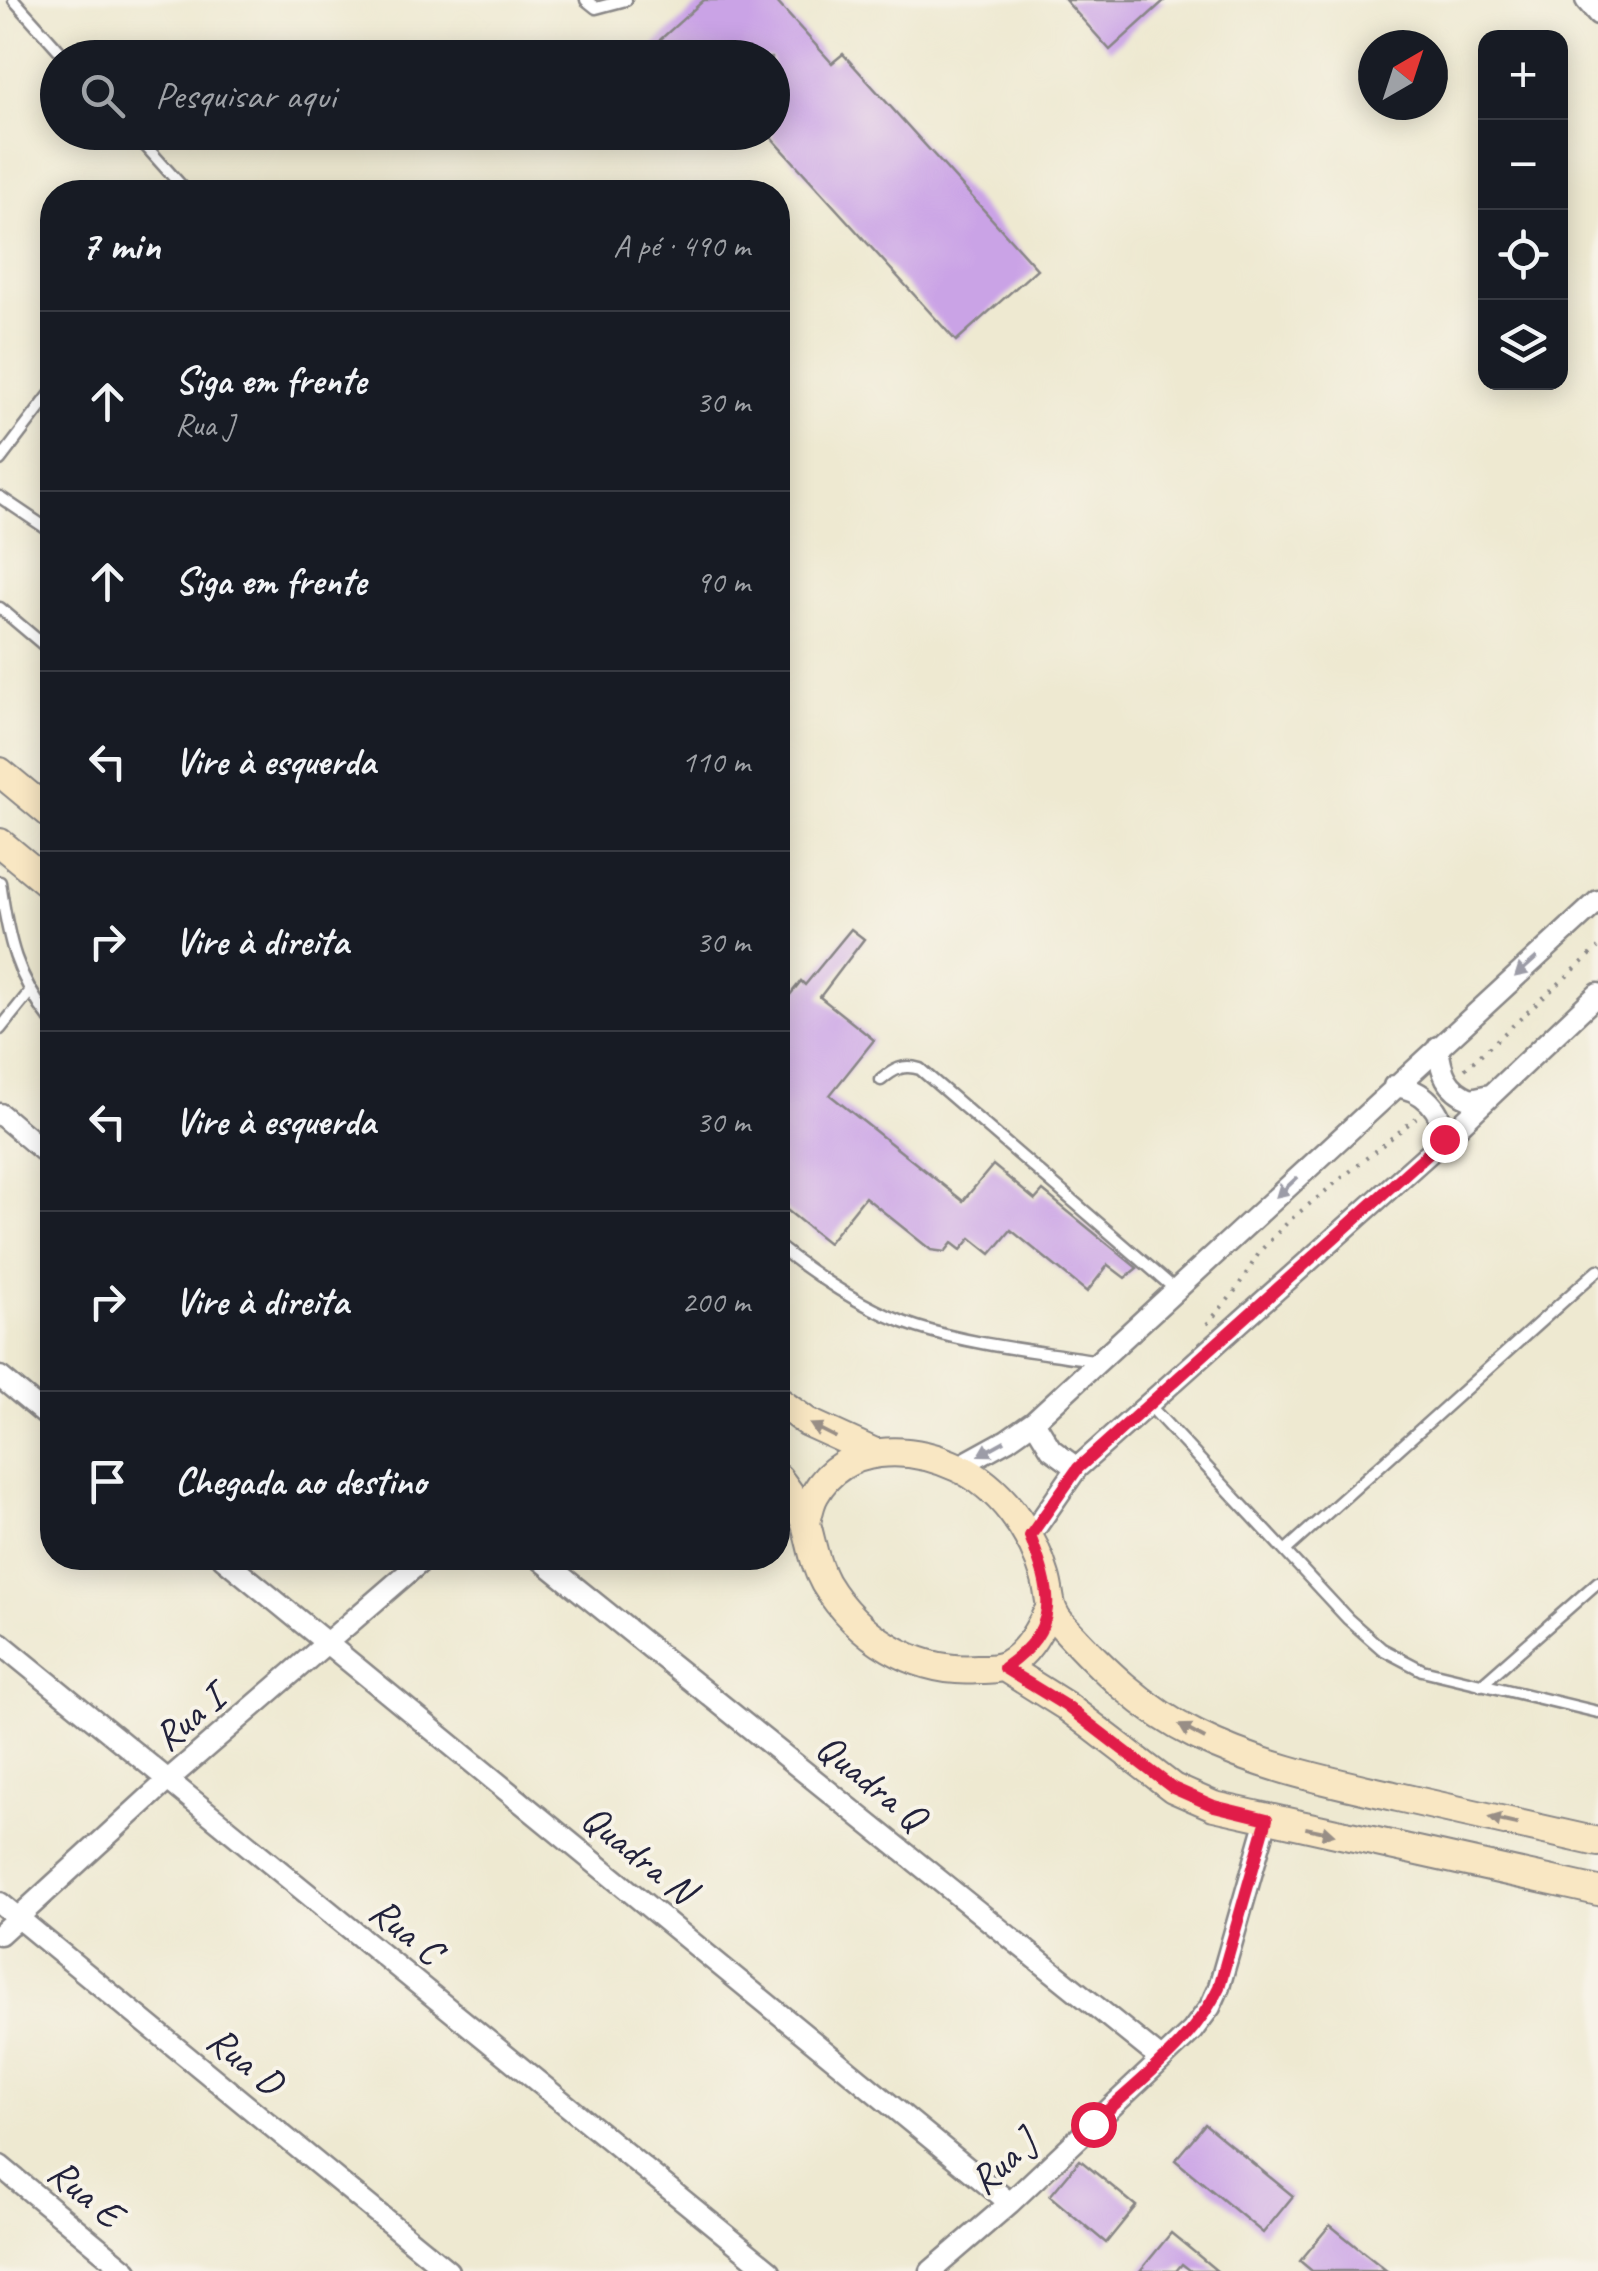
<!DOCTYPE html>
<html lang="pt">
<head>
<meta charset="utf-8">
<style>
  :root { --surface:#171b24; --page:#242831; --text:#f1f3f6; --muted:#9ea1a6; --line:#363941 }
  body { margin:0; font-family:Caveat,sans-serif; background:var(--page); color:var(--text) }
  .controls { position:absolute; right:30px; top:30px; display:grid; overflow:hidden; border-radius:20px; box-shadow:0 5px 25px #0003 }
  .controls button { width:90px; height:90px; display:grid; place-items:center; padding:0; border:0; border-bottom:2px solid var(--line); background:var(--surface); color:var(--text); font:50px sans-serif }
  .compass { position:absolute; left:1358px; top:30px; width:90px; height:90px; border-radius:50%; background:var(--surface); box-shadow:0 5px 25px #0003; rotate:39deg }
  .stop { position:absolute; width:30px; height:30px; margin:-22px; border:8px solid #e11d48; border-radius:50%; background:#fff }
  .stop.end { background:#e11d48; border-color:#fff; box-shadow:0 2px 10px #0008 }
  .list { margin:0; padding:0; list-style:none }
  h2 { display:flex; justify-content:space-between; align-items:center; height:130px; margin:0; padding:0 40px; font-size:42px }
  h2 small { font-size:32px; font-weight:400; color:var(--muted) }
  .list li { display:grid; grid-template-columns:65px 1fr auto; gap:30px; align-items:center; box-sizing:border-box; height:180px; padding:0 40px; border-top:2px solid var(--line) }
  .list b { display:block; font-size:38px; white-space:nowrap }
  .list p { margin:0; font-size:32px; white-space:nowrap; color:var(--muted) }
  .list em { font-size:32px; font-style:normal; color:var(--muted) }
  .icon { flex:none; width:55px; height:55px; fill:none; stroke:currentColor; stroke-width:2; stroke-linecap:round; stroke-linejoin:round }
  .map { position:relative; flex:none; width:1598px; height:2271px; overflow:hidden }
  .search { position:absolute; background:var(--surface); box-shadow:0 5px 25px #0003; left:40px; top:40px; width:750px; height:110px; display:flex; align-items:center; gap:25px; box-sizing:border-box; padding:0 35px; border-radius:55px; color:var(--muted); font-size:38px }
  .panel { position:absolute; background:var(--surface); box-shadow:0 5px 25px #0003; left:40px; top:180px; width:750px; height:1390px; border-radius:40px }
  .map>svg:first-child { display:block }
  .building { fill:#caa3e6 }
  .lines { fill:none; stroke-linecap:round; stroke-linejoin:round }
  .service-casing { stroke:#888686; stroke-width:15 }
  .minor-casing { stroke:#888686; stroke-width:25 }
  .secondary-casing { stroke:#888686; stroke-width:32 }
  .path { stroke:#888686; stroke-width:4; stroke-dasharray:2.5 8; stroke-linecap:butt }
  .service { stroke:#fff; stroke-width:10 }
  .minor { stroke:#fff; stroke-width:20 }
  .secondary { stroke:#f9e7c3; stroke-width:28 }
  .oneway { fill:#9c9ca7 }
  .oneway2 { fill:#988e86 }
  .route { stroke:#e11d48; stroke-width:12 }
  .labels { text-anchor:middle; stroke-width:8; stroke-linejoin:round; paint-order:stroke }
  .street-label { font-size:40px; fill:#22223b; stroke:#f7f3e8 }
</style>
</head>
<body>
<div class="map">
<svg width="1598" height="2271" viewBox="0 0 1598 2271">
  <rect width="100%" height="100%" fill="#f7f3e8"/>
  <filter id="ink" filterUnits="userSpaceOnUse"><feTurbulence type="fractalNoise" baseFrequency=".01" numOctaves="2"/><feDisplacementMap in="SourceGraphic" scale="20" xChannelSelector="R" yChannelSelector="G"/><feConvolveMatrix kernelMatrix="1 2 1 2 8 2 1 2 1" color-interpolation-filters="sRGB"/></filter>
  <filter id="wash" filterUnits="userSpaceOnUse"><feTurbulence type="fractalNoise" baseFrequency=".0048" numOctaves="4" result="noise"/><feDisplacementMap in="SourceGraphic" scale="40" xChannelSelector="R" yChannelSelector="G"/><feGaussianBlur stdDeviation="2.25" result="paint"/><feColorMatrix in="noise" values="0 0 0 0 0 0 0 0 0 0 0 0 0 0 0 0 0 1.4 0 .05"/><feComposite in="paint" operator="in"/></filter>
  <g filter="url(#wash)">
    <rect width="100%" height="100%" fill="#eee9d1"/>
    <g id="blocks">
      <path class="building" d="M704,0H775L832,63L843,54L1037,269L956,341L772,138V58H663L653,46Z
        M1065,0H1165L1110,50Z
        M851,929L864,939L820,997L874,1040L830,1095L963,1201L993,1165L1035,1200L1043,1191L1137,1268L1125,1278L1108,1265L1087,1292L1011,1230L991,1254L971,1238L961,1250L952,1243L945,1252L931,1250L865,1197L828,1243L778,1203V1010L801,981L805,985Z
        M1205,2124L1293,2196L1263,2233L1175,2160Z
        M1080,2160L1136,2206L1106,2243L1050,2196Z
        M1330,2225L1358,2248L1387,2271H1312L1300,2261Z
        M1171,2233L1199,2256L1217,2271H1191L1182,2264L1176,2271H1140Z"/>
    </g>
  </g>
  <g filter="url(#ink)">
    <use href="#blocks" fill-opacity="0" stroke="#888686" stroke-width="2.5"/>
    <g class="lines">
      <defs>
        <path id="service" d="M14,0L66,58
          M586,0L596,8L626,0
          M133,132L187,192
          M0,460L52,392
          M0,497L52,532
          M0,608L52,652
          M0,882C8,939 16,977 52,1022
          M0,1029L29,993
          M881,1080C894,1069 903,1064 920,1069L1176,1290
          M778,1246C818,1278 867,1311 917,1327C976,1346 1038,1351 1099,1361
          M1148,1404L1348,1619L1382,1649L1422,1670L1598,1712
          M1285,1551L1598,1270
          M1481,1685L1598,1582"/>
        <path id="minor" d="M1586,0L1598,14
          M1438,1047C1441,1072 1446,1089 1471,1099L1490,1095
          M1394,1086C1424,1089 1442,1109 1445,1139
          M0,1114L52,1158
          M0,1377L52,1420
          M1034,1421L1051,1449L1077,1468
          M958,1467L1007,1440L1034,1421L1598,901
          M1030,1536L1077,1468L1445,1139L1598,994
          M223,1558L1010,2203
          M539,1558L1161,2059
          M0,1643L770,2271
          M0,1903L448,2271
          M0,1934L168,1780L425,1558
          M0,2166L127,2271
          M931,2271L1010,2203L1192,2031L1210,2007L1219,1987L1267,1819"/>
        <path id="secondary" d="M0,772L52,815
          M0,843L52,886
          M778,1401L807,1422L873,1452
          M778,1478C788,1491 801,1509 806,1524C812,1545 814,1563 825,1583C857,1636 915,1674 978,1669C989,1669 1000,1669 1008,1664C1029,1652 1039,1629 1050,1609
          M806,1523C808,1514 810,1502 815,1494C844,1443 909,1445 957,1467C1000,1486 1032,1532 1045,1576C1051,1595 1047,1609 1062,1625C1100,1667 1144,1710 1196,1735C1260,1767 1328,1781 1398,1797C1465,1812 1531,1827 1598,1842
          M1004,1667L1066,1706L1173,1788L1214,1806L1598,1891"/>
      </defs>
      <use href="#service" class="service-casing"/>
      <use href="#minor" class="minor-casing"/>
      <use href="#secondary" class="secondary-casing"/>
      <path class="path" d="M1465,1069L1598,948
        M1207,1324L1233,1294L1261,1250L1291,1219L1416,1118"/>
      <use href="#service" class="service"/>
      <use href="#minor" class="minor"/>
      <use href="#secondary" class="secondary"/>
    </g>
    <defs><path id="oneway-solid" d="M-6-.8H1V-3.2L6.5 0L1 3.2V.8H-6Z" transform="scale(2.5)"/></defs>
    <g class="oneway">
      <use href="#oneway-solid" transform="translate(1526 967) rotate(138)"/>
      <use href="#oneway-solid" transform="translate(1287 1187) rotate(137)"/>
      <use href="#oneway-solid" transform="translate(992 1448) rotate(151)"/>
    </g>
    <g class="oneway2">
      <use href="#oneway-solid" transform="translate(823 1431) rotate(-153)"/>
      <use href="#oneway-solid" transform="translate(1192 1732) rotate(-152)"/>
      <use href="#oneway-solid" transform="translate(1503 1821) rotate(-167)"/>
      <use href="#oneway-solid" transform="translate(1320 1831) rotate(12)"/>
    </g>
  </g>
  <g class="lines" filter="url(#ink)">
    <path class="route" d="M1093,2124C1137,2082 1194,2042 1219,1987L1267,1819L1214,1806L1173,1788L1066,1706L1004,1668C1062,1627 1052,1594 1030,1536L1078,1468L1444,1139"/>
  </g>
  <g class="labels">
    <g class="street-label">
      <text transform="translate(188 1717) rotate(-40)" y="14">Rua I</text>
      <text transform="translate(872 1781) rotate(39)" y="14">Quadra Q</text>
      <text transform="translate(639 1853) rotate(39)" y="14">Quadra N</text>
      <text transform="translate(407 1930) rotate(39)" y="14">Rua C</text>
      <text transform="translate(246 2060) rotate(39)" y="14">Rua D</text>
      <text transform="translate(1002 2161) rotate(-43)" y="14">Rua J</text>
      <text transform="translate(86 2192) rotate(40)" y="14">Rua E</text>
    </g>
  </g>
</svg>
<div class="controls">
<button>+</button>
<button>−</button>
<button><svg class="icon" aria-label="locate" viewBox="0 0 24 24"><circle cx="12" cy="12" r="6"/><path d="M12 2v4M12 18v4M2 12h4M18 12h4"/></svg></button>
<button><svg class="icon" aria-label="layers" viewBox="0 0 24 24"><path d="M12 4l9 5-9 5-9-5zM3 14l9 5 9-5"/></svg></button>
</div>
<svg class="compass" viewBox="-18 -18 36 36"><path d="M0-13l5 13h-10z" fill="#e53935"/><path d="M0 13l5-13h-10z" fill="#9ea1a6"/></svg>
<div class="stop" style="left:1093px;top:2124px"></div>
<div class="stop end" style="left:1444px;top:1139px"></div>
<div class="search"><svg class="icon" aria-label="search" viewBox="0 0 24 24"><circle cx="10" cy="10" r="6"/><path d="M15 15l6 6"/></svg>Pesquisar aqui</div>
<section class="panel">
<h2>7 min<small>A pé · 490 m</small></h2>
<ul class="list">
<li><svg class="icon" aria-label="ahead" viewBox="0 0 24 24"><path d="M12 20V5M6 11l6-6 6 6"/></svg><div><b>Siga em frente</b><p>Rua J</p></div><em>30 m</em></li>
<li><svg class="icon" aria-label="ahead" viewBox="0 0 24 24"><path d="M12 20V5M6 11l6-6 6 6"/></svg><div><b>Siga em frente</b></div><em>90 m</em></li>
<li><svg class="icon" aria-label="left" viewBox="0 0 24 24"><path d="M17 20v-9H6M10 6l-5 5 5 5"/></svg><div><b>Vire à esquerda</b></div><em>110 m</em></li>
<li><svg class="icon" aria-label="right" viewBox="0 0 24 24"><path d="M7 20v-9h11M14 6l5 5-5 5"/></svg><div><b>Vire à direita</b></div><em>30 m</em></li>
<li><svg class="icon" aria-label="left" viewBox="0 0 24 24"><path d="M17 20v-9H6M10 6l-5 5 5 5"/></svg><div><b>Vire à esquerda</b></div><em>30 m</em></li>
<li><svg class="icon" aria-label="right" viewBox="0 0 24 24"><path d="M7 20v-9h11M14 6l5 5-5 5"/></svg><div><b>Vire à direita</b></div><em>200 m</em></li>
<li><svg class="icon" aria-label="arrive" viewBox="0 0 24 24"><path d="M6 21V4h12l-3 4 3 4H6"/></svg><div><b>Chegada ao destino</b></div></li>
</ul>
</section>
</div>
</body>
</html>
